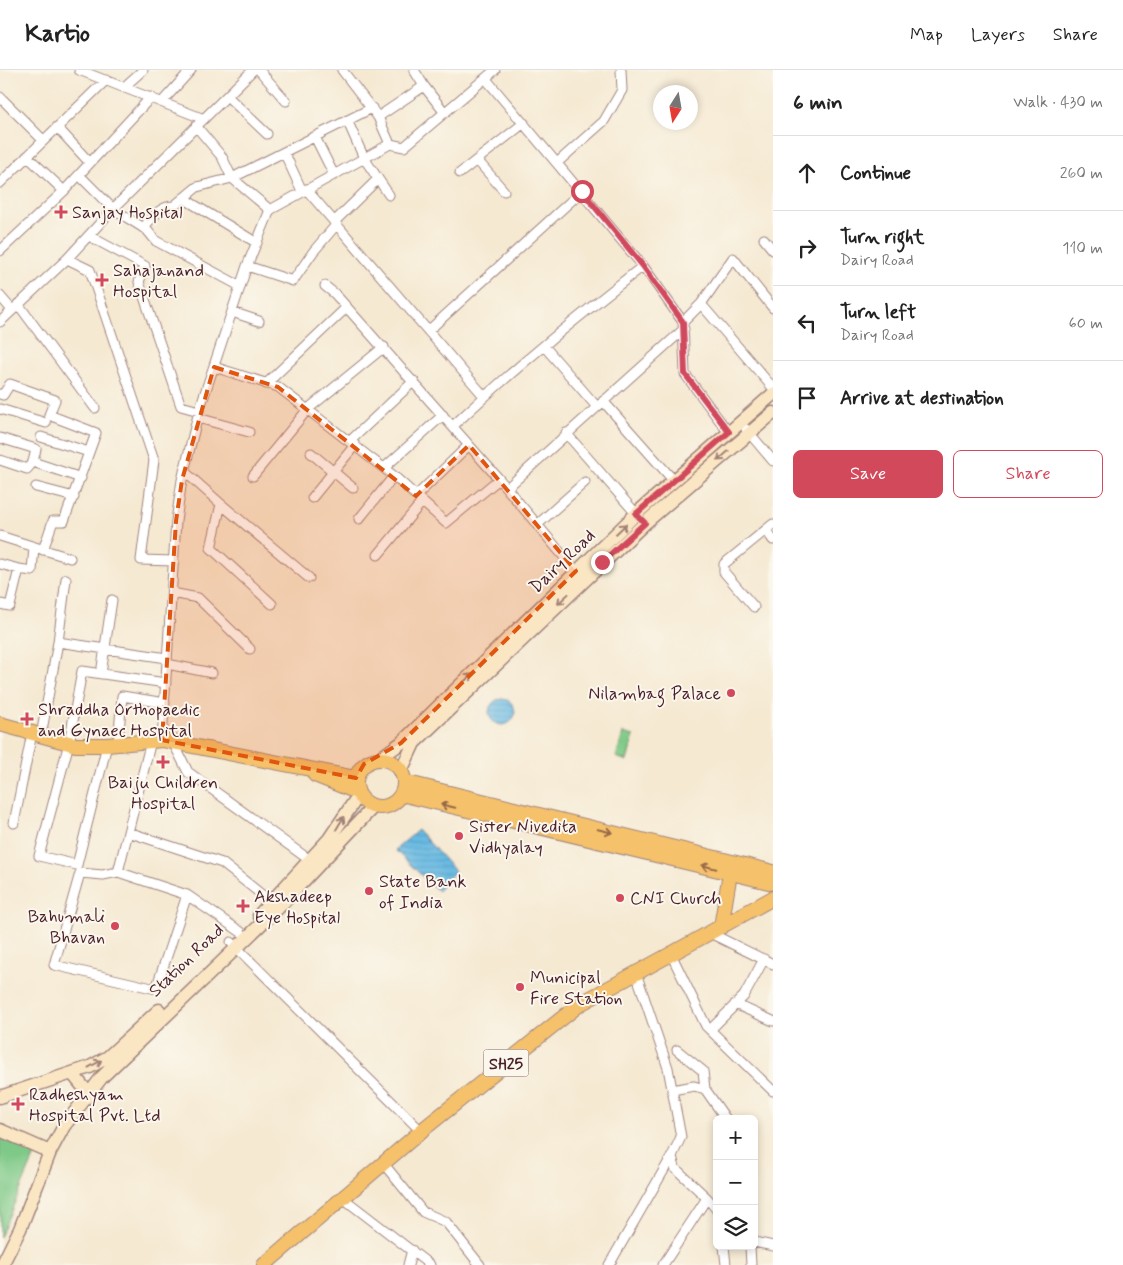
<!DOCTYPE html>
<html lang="en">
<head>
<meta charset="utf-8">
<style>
  :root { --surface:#fff; --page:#f6f6f6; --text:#222; --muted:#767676; --line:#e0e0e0; --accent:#d1495b }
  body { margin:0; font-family:Mynerve,sans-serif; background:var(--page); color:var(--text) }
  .controls { position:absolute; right:15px; bottom:15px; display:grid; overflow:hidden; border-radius:8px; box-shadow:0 2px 8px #0003 }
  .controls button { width:45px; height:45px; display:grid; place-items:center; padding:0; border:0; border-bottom:1px solid var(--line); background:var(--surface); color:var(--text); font:25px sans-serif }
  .compass { position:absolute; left:653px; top:15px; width:45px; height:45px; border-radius:50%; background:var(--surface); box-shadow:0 2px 8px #0003; rotate:191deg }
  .stop { position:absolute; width:15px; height:15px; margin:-11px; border:4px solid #d1495b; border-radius:50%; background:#fff }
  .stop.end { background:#d1495b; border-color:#fff; box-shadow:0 1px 5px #0008 }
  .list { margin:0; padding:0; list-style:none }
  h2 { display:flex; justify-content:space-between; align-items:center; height:65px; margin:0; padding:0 20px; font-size:21px }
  h2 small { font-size:16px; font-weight:400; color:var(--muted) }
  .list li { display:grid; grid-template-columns:32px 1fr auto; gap:15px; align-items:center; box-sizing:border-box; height:75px; padding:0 20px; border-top:1px solid var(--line) }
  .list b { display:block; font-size:19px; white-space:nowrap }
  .list p { margin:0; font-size:16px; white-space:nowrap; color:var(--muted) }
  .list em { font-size:16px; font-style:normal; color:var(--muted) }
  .actions { display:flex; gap:10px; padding:15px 20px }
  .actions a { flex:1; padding:11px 0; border:1px solid var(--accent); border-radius:8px; text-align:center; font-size:18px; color:var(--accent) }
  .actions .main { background:var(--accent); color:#fff }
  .icon { flex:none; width:28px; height:28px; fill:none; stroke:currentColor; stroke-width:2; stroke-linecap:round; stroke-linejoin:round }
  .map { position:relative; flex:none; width:773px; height:1195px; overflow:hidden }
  header { display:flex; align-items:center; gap:30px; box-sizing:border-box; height:70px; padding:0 25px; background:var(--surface); border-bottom:1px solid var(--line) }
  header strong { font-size:24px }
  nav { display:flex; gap:28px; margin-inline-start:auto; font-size:18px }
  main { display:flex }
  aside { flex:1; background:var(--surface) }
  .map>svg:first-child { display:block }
  .pitch { fill:#7ec987; stroke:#647459 }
  .water { fill:url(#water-rules); stroke:#586c87 }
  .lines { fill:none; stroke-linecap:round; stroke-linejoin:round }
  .minor-casing { stroke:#a0847e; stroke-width:11 }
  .secondary-casing { stroke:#a0847e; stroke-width:15 }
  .primary-casing { stroke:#a0847e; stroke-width:16 }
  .minor { stroke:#fff; stroke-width:9 }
  .secondary { stroke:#fbe6c4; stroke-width:12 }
  .primary { stroke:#f5c16b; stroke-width:14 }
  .oneway { stroke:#a28278 }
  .oneway2 { stroke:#976848 }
  .route { stroke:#d1495b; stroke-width:6 }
  .marked { fill:#e0560e; fill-opacity:0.2; stroke:#e0560e; stroke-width:4; stroke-dasharray:10 6; stroke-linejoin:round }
  .poi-dot { fill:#d1495b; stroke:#fbf7ec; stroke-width:2 }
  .labels { text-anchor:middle; stroke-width:4; stroke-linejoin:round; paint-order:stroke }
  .shield { fill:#fbf7ec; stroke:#7f6065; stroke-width:1 }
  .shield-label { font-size:16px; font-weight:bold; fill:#4a1f2b }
  .poi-label { font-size:18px; fill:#4a1f2b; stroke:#fbf7ec; text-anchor:start }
  .street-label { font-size:18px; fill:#4a1f2b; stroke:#fbf7ec }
</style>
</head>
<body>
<header>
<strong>Kartio</strong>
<nav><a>Map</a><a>Layers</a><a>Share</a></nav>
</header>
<main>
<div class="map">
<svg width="773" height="1195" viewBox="0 0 773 1195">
  <defs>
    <pattern id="water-rules" width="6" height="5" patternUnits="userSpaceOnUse" patternTransform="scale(1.25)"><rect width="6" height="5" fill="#67bae3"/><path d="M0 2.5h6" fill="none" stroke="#5b9fc3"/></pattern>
  </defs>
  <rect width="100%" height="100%" fill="#fbf7ec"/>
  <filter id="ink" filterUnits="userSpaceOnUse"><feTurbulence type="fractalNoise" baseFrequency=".02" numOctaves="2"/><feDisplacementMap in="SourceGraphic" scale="10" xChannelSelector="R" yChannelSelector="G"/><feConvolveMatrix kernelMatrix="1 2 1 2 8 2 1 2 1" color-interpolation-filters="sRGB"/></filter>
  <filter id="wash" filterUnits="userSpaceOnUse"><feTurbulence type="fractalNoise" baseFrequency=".0096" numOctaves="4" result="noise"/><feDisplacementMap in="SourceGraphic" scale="20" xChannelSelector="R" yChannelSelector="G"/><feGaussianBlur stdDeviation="1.12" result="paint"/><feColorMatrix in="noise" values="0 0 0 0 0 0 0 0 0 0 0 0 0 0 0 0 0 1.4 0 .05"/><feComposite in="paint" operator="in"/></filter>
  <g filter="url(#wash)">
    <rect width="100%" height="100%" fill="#f5e9d2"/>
    <path class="pitch" d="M623,663L634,666L627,691L616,687Z
      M0,1068L36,1083L0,1167Z"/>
    <path class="water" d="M489 642a13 13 0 1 1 26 0a13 13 0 1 1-26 0Z
      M418,760L455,801L438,821L395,780Z"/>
  </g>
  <g filter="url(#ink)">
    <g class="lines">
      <defs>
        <path id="minor" d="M79,0L204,49
          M259,0L286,31
          M342,0L378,47L390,74
          M414,0L424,16
          M486,9L643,196L683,252L685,304L729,363
          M124,17L143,0
          M227,26L267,64
          M0,27L43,70
          M162,32L191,0
          M378,47L424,16L445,43
          M347,50L364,88L389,125
          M196,56L222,87L232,108L270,140
          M57,57L90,93
          M315,67L334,105
          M284,82L302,121
          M27,86L64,121
          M477,90L504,121
          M558,92L604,51L622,20L621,0
          M460,103L524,53
          M79,105L113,139L147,160L156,171L240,216
          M0,113L106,10
          M306,119L484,326
          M183,128L257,173
          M334,152L378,109
          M143,158C151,149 161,135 174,136L197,117L232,108L372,38
          M89,166L145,196L139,212L181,336L199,341
          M764,169L773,180
          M0,181L64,121L151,27
          M67,189L90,200L154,390L141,490L174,491
          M247,196L293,211L313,182L336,155
          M325,216L335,224L499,409L580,506
          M0,226L12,240
          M18,234L95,338
          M701,234L773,318
          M232,242L259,251
          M0,252L67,189L113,139L253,0
          M683,252L701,234L733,188L773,238
          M428,261L582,121
          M544,276L597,337
          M214,297L278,317L394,406L446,453L499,409
          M266,314L347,237
          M0,324L3,325L10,314L55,330L49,345L96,363L64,451H53L43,480
          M603,331L674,411
          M0,339L46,353
          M198,348L249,362
          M453,356C513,299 578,247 643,196
          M746,359L773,391
          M566,363L639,447
          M41,367L89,382
          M0,368L36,379L33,392L81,408
          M350,371L414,311
          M311,383L353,418
          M0,390L27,399L33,392
          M384,398L443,345
          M184,401L221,434L211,478L272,534
          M253,406L308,339L384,277
          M36,417L74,427
          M507,418L684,259
          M416,426L469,375
          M312,428L355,375
          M221,434L309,508
          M359,449L394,406
          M537,455L585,412
          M766,460L773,470
          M0,466L70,488
          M378,485L422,432
          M0,494L19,499L10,536L0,534
          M19,499L32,501L34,477
          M172,523L198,528L250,579
          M754,537L724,502V494L773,454
          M58,572L66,509
          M167,594L212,603
          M101,604L112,530
          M41,666L58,572L167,588
          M162,670L176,451L182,410L199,341L247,196L270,140L390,74L404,77L495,0
          M173,672L188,702L311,791
          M118,674L122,626L165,633
          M107,675L77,795L39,786L69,673L82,601L166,613
          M14,753L32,663
          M128,762L222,793L271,832
          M118,802L151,671
          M187,825L156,919L54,895L80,803L103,805L118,802L187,825L241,862
          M710,863L773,894
          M231,872L421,1061
          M671,884L706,956L773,1021
          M636,903L668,998L681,1067L672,1086
          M735,934L773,951
          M710,960L744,926L764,889
          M677,980L703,1001L705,1019
          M672,1020L694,1016L705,1019L726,1049
          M383,1093L423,1142L446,1152L480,1195
          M343,1128L430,1195
          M754,1172L773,1176
          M724,1176L726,1195
          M750,1176L751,1195
          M408,1195L412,1180
          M609,1195L672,1086L675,1098L707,1128
          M663,1195L707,1128L717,1140"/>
        <path id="secondary" d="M379,689L401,673L636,444L773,324
          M401,701L414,673L645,453L773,343
          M259,845L329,769L358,726
          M72,1003L89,1024
          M0,1027L90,997L108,987L159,940
          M0,1060L50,1082
          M2,1195L20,1159L50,1082L64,1056L102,1007L279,837L373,737"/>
        <path id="primary" d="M0,654L76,675H107L162,670L356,708
          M356 713a24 24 0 1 1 48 0a24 24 0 1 1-48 0Z
          M315,705L357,722
          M404,712L773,802
          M401,724L773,813
          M721,857L730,803
          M264,1195L426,1057L580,934L773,828"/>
      </defs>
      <use href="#minor" class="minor-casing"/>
      <use href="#secondary" class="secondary-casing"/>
      <use href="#primary" class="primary-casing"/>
      <use href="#minor" class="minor"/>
      <use href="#secondary" class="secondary"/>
      <use href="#primary" class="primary"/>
    </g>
    <defs><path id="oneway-shaft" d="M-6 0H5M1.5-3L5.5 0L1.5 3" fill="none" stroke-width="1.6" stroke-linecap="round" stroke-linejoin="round" transform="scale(1.25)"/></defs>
    <g class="oneway">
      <use href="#oneway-shaft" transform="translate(723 386) rotate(139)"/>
      <use href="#oneway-shaft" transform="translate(621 459) rotate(-44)"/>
      <use href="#oneway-shaft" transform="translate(563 529) rotate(137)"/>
      <use href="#oneway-shaft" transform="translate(467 609) rotate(-45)"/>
      <use href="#oneway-shaft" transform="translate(340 753) rotate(-59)"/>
      <use href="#oneway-shaft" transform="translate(95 994) rotate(-29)"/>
    </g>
    <g class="oneway2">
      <use href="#oneway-shaft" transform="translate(448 736) rotate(-167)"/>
      <use href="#oneway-shaft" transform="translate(605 761) rotate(14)"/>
      <use href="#oneway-shaft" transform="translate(709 797) rotate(-167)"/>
    </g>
  </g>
  <g class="lines" filter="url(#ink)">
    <path class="route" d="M582,121L643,196L683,252L685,304L729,362L636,444L645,453L602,492"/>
  </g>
  <path class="marked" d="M214,297L278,317L416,426L469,375L576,501L401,673L364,694L356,708L162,670L176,451L182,410Z"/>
  <g class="poi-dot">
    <path d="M58.5 134.5h5v5h5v5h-5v5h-5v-5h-5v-5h5z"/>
    <path d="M99.5 202.5h5v5h5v5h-5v5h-5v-5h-5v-5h5z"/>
    <circle cx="731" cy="623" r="5"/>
    <path d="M24.5 641.5h5v5h5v5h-5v5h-5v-5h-5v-5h5z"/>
    <path d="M160.5 684.5h5v5h5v5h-5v5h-5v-5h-5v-5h5z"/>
    <circle cx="459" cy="766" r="5"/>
    <circle cx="369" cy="821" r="5"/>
    <circle cx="620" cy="828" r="5"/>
    <path d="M240.5 828.5h5v5h5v5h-5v5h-5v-5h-5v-5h5z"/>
    <circle cx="115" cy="856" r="5"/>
    <circle cx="520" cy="917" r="5"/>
    <path d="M15.5 1026.5h5v5h5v5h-5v5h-5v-5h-5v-5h5z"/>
  </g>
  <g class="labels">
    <rect class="shield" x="483.5" y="979.5" width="45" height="27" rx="4"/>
    <g class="shield-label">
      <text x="506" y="999">SH25</text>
    </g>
    <g class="poi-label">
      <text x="72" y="148">Sanjay Hospital</text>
      <text x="113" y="206">Sahajanand<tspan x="113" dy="21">Hospital</tspan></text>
      <text x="721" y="629" text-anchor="end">Nilambag Palace</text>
      <text x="38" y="645">Shraddha Orthopaedic<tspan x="38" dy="21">and Gynaec Hospital</tspan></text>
      <text x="163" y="718" text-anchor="middle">Baiju Children<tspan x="163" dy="21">Hospital</tspan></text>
      <text x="469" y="762">Sister Nivedita<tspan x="469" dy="21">Vidhyalay</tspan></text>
      <text x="379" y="817">State Bank<tspan x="379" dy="21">of India</tspan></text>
      <text x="254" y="832">Akshadeep<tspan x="254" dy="21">Eye Hospital</tspan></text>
      <text x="630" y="834">CNI Church</text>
      <text x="105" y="852" text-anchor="end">Bahumali<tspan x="105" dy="21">Bhavan</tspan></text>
      <text x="530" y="913">Municipal<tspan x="530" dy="21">Fire Station</tspan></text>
      <text x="29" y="1030">Radheshyam<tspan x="29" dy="21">Hospital Pvt. Ltd</tspan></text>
    </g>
    <g class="street-label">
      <text transform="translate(562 491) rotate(-44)" y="6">Dairy Road</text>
      <text transform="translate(186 890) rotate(-44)" y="6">Station Road</text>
    </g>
  </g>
</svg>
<div class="controls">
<button>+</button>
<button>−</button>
<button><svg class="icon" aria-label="layers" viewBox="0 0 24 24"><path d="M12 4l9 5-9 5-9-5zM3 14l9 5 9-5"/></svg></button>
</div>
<svg class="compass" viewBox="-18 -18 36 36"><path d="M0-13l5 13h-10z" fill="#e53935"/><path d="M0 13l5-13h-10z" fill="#767676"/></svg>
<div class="stop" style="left:582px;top:121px"></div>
<div class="stop end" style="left:602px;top:492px"></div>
</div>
<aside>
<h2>6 min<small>Walk · 430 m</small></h2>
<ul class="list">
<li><svg class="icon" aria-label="ahead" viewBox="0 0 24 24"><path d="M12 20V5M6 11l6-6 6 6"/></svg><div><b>Continue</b></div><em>260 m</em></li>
<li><svg class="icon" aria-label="right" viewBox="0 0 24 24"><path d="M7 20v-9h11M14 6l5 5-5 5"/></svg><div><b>Turn right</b><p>Dairy Road</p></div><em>110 m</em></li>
<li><svg class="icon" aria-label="left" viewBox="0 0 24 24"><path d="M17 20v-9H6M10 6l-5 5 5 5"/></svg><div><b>Turn left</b><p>Dairy Road</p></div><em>60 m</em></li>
<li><svg class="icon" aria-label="arrive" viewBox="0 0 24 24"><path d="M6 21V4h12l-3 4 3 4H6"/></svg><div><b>Arrive at destination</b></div></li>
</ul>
<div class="actions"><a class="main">Save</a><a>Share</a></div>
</aside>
</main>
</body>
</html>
